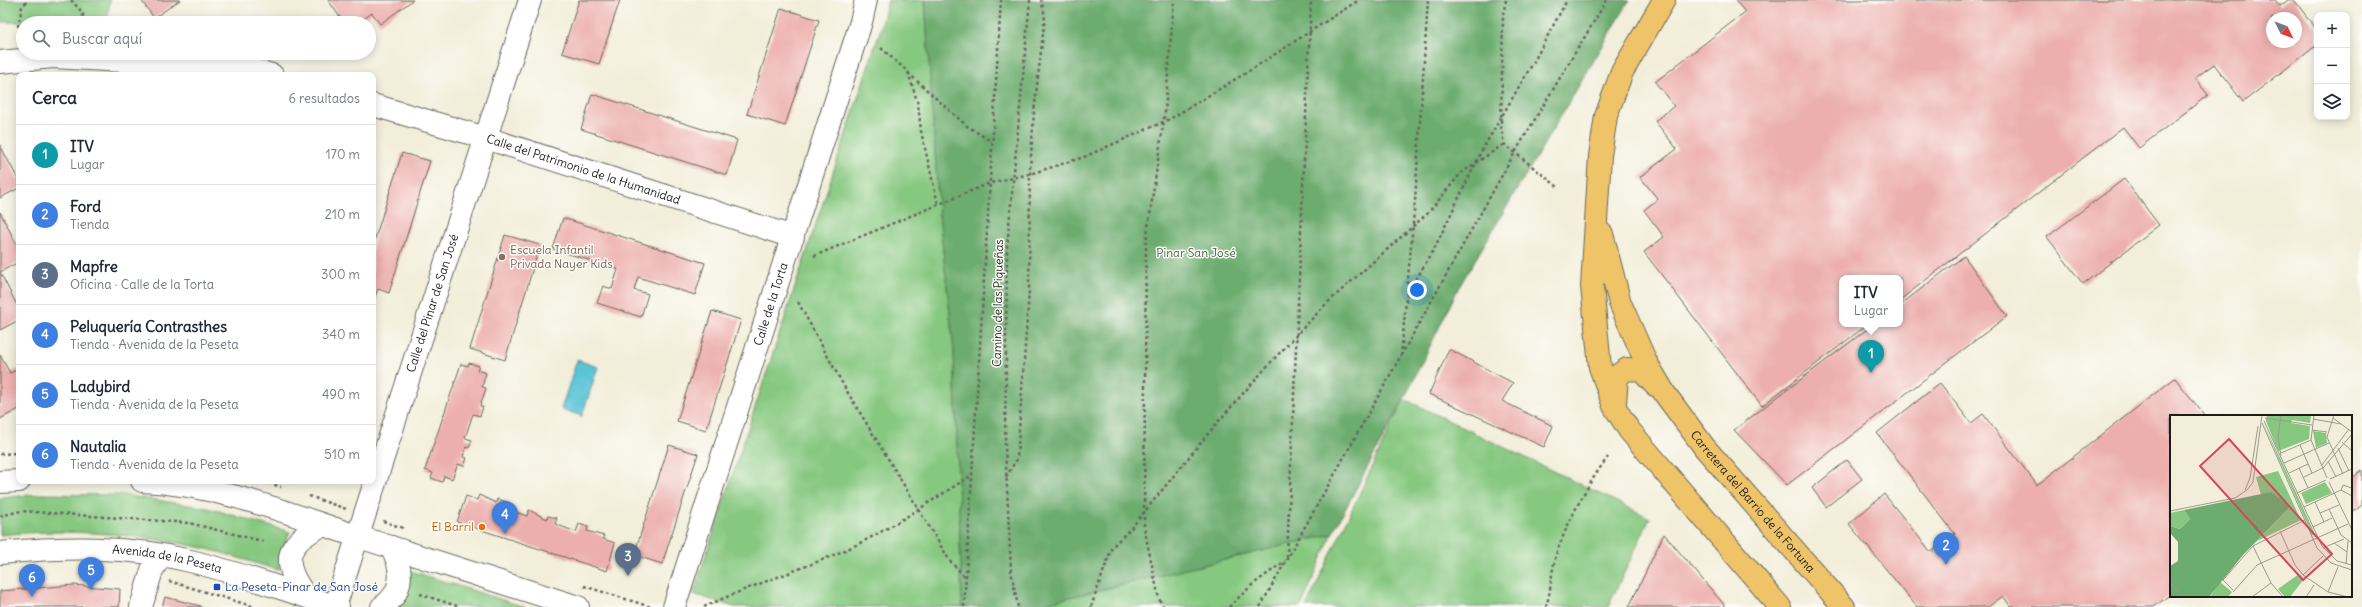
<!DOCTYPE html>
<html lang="es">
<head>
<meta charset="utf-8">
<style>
  :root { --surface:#fff; --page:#f6f6f7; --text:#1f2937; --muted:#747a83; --line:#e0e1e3; --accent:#2563eb }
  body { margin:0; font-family:Delius,sans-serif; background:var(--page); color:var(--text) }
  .controls { position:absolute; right:12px; top:12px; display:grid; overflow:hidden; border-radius:8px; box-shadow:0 2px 10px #0003 }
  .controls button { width:36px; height:36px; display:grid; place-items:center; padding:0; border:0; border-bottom:1px solid var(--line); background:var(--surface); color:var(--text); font:20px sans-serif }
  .compass { position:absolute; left:2266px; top:12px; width:36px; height:36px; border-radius:50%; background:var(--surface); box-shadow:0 2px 10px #0003; rotate:132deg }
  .you { position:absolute; left:1417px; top:290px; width:14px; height:14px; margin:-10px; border:3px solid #fff; border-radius:50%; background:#1a73e8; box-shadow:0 0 0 6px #1a73e833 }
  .badge { display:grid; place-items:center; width:26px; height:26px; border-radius:50%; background:var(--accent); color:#fff; font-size:13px; font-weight:700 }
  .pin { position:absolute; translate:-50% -33px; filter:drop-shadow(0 1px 2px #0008) }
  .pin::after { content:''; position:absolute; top:21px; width:14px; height:12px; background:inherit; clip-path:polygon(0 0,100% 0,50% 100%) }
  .popup { position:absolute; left:1839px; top:275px; width:64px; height:52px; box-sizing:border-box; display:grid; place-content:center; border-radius:8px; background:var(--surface); filter:drop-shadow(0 1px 3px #0005); font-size:13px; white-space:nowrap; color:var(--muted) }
  .popup b { font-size:15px; color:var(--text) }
  .popup::after { content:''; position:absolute; left:50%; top:100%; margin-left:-8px; border:8px solid transparent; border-top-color:var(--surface) }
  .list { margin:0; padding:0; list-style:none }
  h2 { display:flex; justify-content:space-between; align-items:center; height:52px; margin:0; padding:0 16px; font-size:17px }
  h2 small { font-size:13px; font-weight:400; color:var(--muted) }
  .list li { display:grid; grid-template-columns:26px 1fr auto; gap:12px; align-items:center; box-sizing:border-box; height:60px; padding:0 16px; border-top:1px solid var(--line) }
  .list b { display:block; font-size:15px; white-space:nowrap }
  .list p { margin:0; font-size:13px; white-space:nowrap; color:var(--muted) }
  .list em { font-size:13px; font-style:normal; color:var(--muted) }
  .icon { flex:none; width:22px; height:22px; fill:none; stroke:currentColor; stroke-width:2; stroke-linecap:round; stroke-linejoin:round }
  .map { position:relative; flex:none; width:2362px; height:607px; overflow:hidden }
  .search { position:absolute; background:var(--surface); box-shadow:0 2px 10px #0003; left:16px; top:16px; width:360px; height:44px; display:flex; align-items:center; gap:10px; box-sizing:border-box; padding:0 14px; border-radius:22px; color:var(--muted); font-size:15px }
  .panel { position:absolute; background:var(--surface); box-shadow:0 2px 10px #0003; left:16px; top:72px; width:360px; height:412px; border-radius:8px }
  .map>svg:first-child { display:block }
  .green { fill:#86c880; stroke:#51724e }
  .forest { fill:#6cac6e; stroke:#446445 }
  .water { fill:#5ac3d7; stroke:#3b707a }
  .building { fill:#ecafad; fill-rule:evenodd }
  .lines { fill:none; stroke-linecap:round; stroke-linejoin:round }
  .minor-casing { stroke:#67665e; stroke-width:24 }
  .major-casing { stroke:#67665e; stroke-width:24 }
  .path { stroke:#67665e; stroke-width:2.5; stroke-dasharray:3 3; stroke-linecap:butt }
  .minor { stroke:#fff; stroke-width:22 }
  .major { stroke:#efc469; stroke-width:22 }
  .education-dot { fill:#8d6e63; stroke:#fdfcf7; stroke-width:1.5 }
  .food-dot { fill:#e8710a; stroke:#fdfcf7; stroke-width:1.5 }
  .transit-dot { fill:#1a4fb4; stroke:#fdfcf7; stroke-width:1.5 }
  .labels { text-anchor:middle; stroke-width:3; stroke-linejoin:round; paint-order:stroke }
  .street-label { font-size:12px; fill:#1c1c1c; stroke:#fdfcf7 }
  .education-label { font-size:12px; fill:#785e54; stroke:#fdfcf7; text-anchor:start }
  .park-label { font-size:12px; fill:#466144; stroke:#fdfcf7 }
  .food-label { font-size:12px; fill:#c56008; stroke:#fdfcf7; text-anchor:end }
  .transit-label { font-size:12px; fill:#164399; stroke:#fdfcf7; text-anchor:start }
  .inset-road { fill:none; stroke:#9c9a8e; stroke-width:1 }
  .view { fill:#d1495b; fill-opacity:0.15; stroke:#d1495b; stroke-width:2 }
  .inset-edge { fill:none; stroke:#1c1c1c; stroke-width:2 }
</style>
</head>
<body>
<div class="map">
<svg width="2362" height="607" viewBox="0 0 2362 607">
  <rect width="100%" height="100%" fill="#fdfcf7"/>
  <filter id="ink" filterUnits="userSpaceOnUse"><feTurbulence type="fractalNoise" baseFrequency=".025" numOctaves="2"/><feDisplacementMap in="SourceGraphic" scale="8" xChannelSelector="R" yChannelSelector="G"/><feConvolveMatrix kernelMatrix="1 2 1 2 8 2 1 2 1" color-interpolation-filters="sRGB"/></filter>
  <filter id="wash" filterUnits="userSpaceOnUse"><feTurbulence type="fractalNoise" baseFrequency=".012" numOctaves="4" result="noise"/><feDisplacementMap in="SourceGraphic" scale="16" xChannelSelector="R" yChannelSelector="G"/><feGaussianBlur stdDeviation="0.9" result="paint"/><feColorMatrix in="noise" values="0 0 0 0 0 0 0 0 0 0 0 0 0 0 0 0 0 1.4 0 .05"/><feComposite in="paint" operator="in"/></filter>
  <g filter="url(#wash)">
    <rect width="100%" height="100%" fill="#f2eeda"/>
    <path class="green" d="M0,0H110L107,23L0,22Z
      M888,0H925L939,214L954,351L962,607H734L693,594L880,31Z
      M1404,399L1650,518L1608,607H1306Z
      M40,494L124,495L208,508L290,532L281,551L279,570C254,563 228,554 203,548C136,534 68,528 0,535V498Z
      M1332,534L1301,607H1029Z
      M411,571L525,607H398L408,591Z"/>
    <path class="forest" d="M925,0H1630L1459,287L1404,399L1332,534L1029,607H962L954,351L939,214Z"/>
    <path class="water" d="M577,360L598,367L582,416L561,409Z"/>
    <g id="blocks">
      <path class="building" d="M141,0H180L154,18Z
        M328,0H413L380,24L372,13L358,23H344Z
        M579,0H620L599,64L562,53Z
        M1735,0H2275L2280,6L2288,0H2294L2317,30V45L2243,102L2214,64L2195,78L2208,95L2139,148L2123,127L1900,300V278H1842V324H1868L1762,406L1644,252L1664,237L1644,210L1658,199L1640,177L1677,149L1655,121L1674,106L1655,82L1745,12ZM2272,18H2296V42H2272Z
        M781,8L819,20L785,126L747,114Z
        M592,94L737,140L727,175L581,129Z
        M0,145L19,181V188L0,198Z
        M402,153L430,161L389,293L378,289L373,302V245Z
        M2124,179L2159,225L2083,284L2047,237Z
        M0,212L19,249V262L0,272Z
        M563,218L705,263L695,295L638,277L634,290L648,294L641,317L597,303L603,286L612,289L618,269L553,249Z
        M505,235L540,245L505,360L470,349Z
        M1964,256L2007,316L1787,485L1734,430L1874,324H1900V305Z
        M0,272L19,309V320L0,330Z
        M712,311L741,320L706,430L677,421Z
        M1449,349L1513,383L1502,401L1553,426L1544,447L1429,394Z
        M0,355L10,373L19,369V409L0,419Z
        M469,363L479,366L477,370L486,373L482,387L486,388L480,406L483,407L480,416L473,414L465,438L472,440L469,448L466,447L463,457L467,458L464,466L458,464L452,479L444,476L442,482L431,478L433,473L425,470L461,364L468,366Z
        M2175,378L2205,416H2171V594L2154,607H2011L2003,596L1988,607H1917L1849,524L1884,494L1931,552L1955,534L1877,433L1940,383L1971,423L1983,414L2037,485Z
        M669,445L698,454L662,564L634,555Z
        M1847,460L1862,479L1826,507L1812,488Z
        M2362,470V505L2351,514V479Z
        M479,495L496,503L497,499L507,502L504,508L527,516L529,510L547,519L548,516L557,518L555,524L576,532L579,524L588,527L587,531L604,536L603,539L615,543L607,571L457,522L466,496L477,500Z
        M1664,534L1726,607H1629Z
        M74,585L120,589L119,607H0V591Z
        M165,597L201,606V607H162Z"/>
    </g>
  </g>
  <g filter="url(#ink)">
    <use href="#blocks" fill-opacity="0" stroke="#67665e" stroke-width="1"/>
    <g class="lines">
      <defs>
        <g id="minor">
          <path d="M0,62L53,57L247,68L272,75"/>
          <path id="s1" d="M373,105L486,138L793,237"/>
          <path d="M142,481C214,484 282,511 350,534C426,559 502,582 578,607"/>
          <path d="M0,482L19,481"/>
          <path id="s2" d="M0,553C63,547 128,545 190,561C241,573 289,592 338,607"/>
          <path d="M306,596C280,563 285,543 323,525"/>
          <path d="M141,607L152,570L161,556"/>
          <path id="s3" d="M335,607L530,0"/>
          <path d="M382,607C405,592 403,567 391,547"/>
          <path id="s4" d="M674,607L861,22L866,0"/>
        </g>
        <g id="major">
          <path d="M1664,0L1622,72L1606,116L1600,156L1592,286L1600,367L1614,406L1629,430L1780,607"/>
          <path id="s5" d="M1602,234L1620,303L1646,362L1665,394L1705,448L1844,607"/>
          <path d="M1615,403L1617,376L1627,369L1641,370L1655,385"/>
        </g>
      </defs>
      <use href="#minor" class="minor-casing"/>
      <use href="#major" class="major-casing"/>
      <path class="path" d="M71,0L82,12L85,23
        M1506,0L1503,15L1501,127L1504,144L1558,187
        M18,27L22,7L28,0
        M881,48L908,72L918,104L921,131L938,204
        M908,73L967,126L992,142
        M814,256L990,183L1030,174L1084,157L1170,119L1249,71L1359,0
        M1407,295L1435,247L1482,150L1533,63L1567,0
        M798,302L845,388L950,561L966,578
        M1401,356L1415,201L1428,0
        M0,454L19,453
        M1006,477L1017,459L1029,291L1030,170L1034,112L1045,16L1041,0
        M263,481L281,487
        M309,496L346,509
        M0,516L21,511L189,523L266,542
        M383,521L403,528
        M1287,557L1311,0
        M169,581L255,607
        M584,586L651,607
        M420,594L460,607
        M704,607C753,584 805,569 854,546C895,526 934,499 972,475
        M964,607L1001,0
        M1018,607L1011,571L1005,447L1007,247L1030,0
        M1091,607L1112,547L1132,527L1216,424L1272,361L1326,304L1428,213L1461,173L1504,144
        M1164,607L1159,599L1144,527L1146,241L1165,112L1174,0
        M1229,607L1252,585L1285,561
        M1260,607L1514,154L1607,0
        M1546,607C1552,588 1551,567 1558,549C1569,519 1588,483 1608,457"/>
      <use href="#minor" class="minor"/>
      <use href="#major" class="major"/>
    </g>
  </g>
  <circle class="education-dot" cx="502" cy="257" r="4"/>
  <circle class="food-dot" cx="482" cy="527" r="4"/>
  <rect class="transit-dot" x="213" y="583" width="8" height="8" rx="2"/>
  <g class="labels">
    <g class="street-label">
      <text dy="4" stroke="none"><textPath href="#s1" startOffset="220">Calle del Patrimonio de la Humanidad</textPath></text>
      <text transform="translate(998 303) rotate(-89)" y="4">Camino de las Piqueñas</text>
      <text dy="4" stroke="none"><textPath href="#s3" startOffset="319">Calle del Pinar de San José</textPath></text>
      <text dy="4" stroke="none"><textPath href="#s4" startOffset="318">Calle de la Torta</textPath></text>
      <text dy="4" stroke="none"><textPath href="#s5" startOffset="312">Carretera del Barrio de la Fortuna</textPath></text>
      <text dy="4" stroke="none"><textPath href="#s2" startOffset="168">Avenida de la Peseta</textPath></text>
    </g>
    <g class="education-label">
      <text x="510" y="254">Escuela Infantil<tspan x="510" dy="14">Privada Nayer Kids</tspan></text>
    </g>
    <g class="park-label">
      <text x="1196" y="257">Pinar San José</text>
    </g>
    <g class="food-label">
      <text x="474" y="531">El Barril</text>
    </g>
    <g class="transit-label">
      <text x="225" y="591">La Peseta-Pinar de San José</text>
    </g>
  </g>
  <g transform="translate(2170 415)">
    <rect width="182" height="182" fill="#f2eeda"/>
    <path d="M97,0H141L140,8L122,5L121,8L140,11L139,24L108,36L96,6ZM93,8L112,47L145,119L142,120ZM143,16L156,18L157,28L146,33ZM108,56L131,105L87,126L121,91L100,77L91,80L86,62ZM155,67L162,78L136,89L131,78ZM14,95L20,104L10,114L0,111V98ZM129,159L134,164L120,182H115L108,174ZM50,167L62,177L58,182H40Z" fill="#86c880"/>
    <path d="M101,77L121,91L73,140L39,182H0V151L8,146V127L1,119L0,111L10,114L20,104L14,95Z" fill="#6cac6e"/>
    <path class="inset-road" d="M111,0L108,22L111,41M144,0L141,25L157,63M164,0L157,22L173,59M95,3L142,10M163,3L182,17M143,4L171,9M94,6L152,131L167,146L182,150M92,8L147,133L161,148L182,155M142,15L157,17M172,27L182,36M130,30L142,58M168,33L179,56M111,38L141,25M158,46L166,62M114,48L159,28M152,50L179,14M129,53L138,73M119,58L138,49M134,62L153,53L182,19M160,64L182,54M159,67L182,115M75,75L80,63L88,11M171,75L173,70L182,73M171,75L182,81M127,78L156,65M145,87L154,107M134,92L171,75M159,94L171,120L182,128M0,96L65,83L77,75L83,67L92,0M150,98L169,90M143,112L162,103M110,116L125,150L133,160L158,177L178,182M164,128L177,137M83,131L101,168L113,182M153,133L174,124M176,149L178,126M133,160L153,141M0,166L11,182M63,175L53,165L83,131L135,105M65,175L63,177L87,150L178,109M158,177L168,152M82,182L101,168M136,182L144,170"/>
    <path class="view" d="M59,24L162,139L133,165L30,51Z"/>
    <rect width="182" height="182" class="inset-edge"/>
  </g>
</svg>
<div class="controls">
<button>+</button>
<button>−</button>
<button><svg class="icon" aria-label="layers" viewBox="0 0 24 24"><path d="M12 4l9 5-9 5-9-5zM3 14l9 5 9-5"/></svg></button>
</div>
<svg class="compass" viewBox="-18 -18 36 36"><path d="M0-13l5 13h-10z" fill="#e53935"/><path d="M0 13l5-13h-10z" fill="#747a83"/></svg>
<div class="you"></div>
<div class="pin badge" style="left:1871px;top:373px;background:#0f9aa8">1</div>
<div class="popup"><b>ITV</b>Lugar</div>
<div class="pin badge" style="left:1946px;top:565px;background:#3f7fe0">2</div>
<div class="pin badge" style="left:628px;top:576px;background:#5c6f8a">3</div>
<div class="pin badge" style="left:505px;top:534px;background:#3f7fe0">4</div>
<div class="pin badge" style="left:91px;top:590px;background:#3f7fe0">5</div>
<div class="pin badge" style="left:32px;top:597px;background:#3f7fe0">6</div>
<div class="search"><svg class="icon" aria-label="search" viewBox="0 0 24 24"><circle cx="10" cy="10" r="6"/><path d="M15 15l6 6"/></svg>Buscar aquí</div>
<section class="panel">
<h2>Cerca<small>6 resultados</small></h2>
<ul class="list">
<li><span class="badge" style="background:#0f9aa8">1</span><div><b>ITV</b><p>Lugar</p></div><em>170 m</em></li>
<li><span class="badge" style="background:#3f7fe0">2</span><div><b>Ford</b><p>Tienda</p></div><em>210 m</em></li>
<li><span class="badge" style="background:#5c6f8a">3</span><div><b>Mapfre</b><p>Oficina · Calle de la Torta</p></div><em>300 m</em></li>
<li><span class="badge" style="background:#3f7fe0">4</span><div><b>Peluquería Contrasthes</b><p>Tienda · Avenida de la Peseta</p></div><em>340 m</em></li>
<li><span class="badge" style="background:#3f7fe0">5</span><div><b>Ladybird</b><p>Tienda · Avenida de la Peseta</p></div><em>490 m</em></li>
<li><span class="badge" style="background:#3f7fe0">6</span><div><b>Nautalia</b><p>Tienda · Avenida de la Peseta</p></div><em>510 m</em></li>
</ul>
</section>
</div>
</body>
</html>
